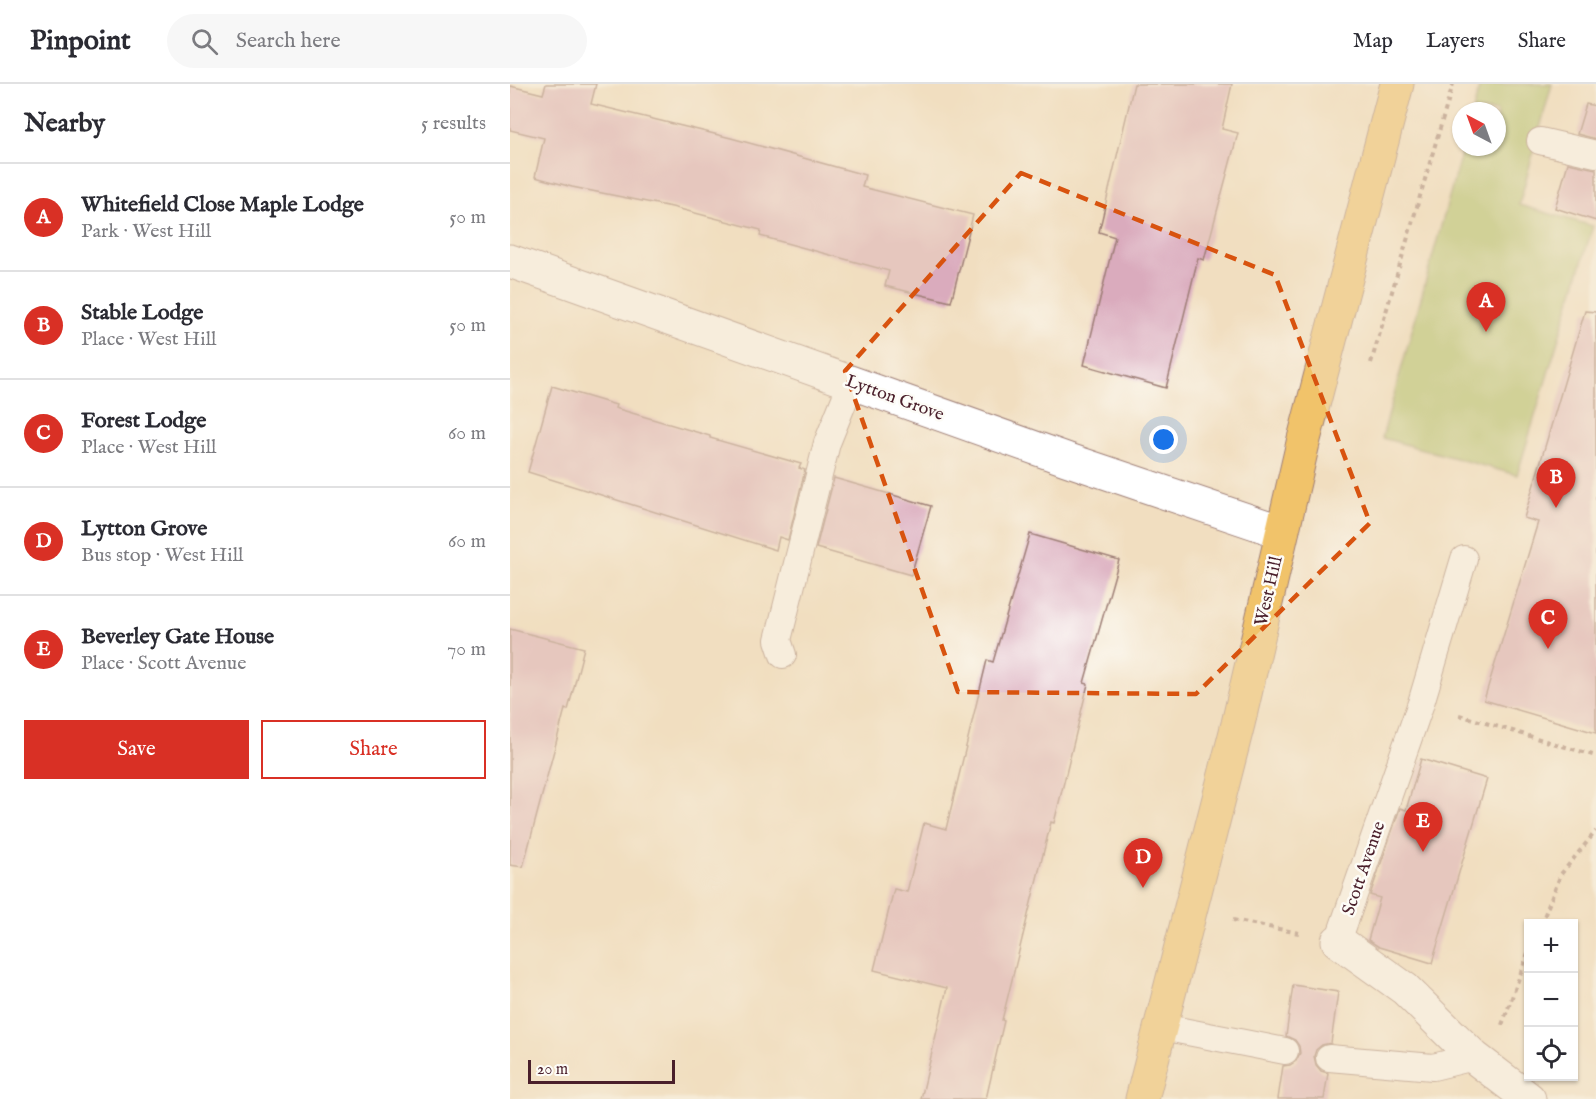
<!DOCTYPE html>
<html lang="en">
<head>
<meta charset="utf-8">
<style>
  :root { --surface:#fff; --page:#f7f7f7; --text:#2b2b33; --muted:#7c7c81; --line:#e1e1e2; --accent:#d93025 }
  body { margin:0; font-family:"IM FELL English",serif; background:var(--page); color:var(--text) }
  .controls { position:absolute; right:18px; bottom:18px; display:grid; overflow:hidden; border-radius:0px; box-shadow:0 2px 4px #0004 }
  .controls button { width:54px; height:54px; display:grid; place-items:center; padding:0; border:0; border-bottom:2px solid var(--line); background:var(--surface); color:var(--text); font:30px sans-serif }
  .compass { position:absolute; left:942px; top:18px; width:54px; height:54px; border-radius:50%; background:var(--surface); box-shadow:0 2px 4px #0004; rotate:319deg }
  .scale { position:absolute; left:18px; bottom:15px; width:147px; box-sizing:border-box; padding-left:6px; border:3px solid #4a1f2b; border-top:0; font-size:16px; line-height:21px; white-space:nowrap; color:#4a1f2b; -webkit-text-stroke:4px #fdfcf7; paint-order:stroke }
  .you { position:absolute; left:654px; top:356px; width:21px; height:21px; margin:-15px; border:4px solid #fff; border-radius:50%; background:#1a73e8; box-shadow:0 0 0 9px #1a73e833 }
  .badge { display:grid; place-items:center; width:39px; height:39px; border-radius:50%; background:var(--accent); color:#fff; font-size:20px; font-weight:700 }
  .pin { position:absolute; translate:-50% -50px; filter:drop-shadow(0 2px 3px #0008) }
  .pin::after { content:''; position:absolute; top:32px; width:21px; height:18px; background:inherit; clip-path:polygon(0 0,100% 0,50% 100%) }
  .list { margin:0; padding:0; list-style:none }
  h2 { display:flex; justify-content:space-between; align-items:center; height:78px; margin:0; padding:0 24px; font-size:26px }
  h2 small { font-size:20px; font-weight:400; color:var(--muted) }
  .list li { display:grid; grid-template-columns:39px 1fr auto; gap:18px; align-items:center; box-sizing:border-box; height:108px; padding:0 24px; border-top:2px solid var(--line) }
  .list b { display:block; font-size:22px; white-space:nowrap }
  .list p { margin:0; font-size:20px; white-space:nowrap; color:var(--muted) }
  .list em { font-size:20px; font-style:normal; color:var(--muted) }
  .actions { display:flex; gap:12px; padding:18px 24px }
  .actions a { flex:1; padding:14px 0; border:2px solid var(--accent); border-radius:0px; text-align:center; font-size:21px; color:var(--accent) }
  .actions .main { background:var(--accent); color:#fff }
  .icon { flex:none; width:33px; height:33px; fill:none; stroke:currentColor; stroke-width:2; stroke-linecap:round; stroke-linejoin:round }
  .map { position:relative; flex:none; width:1086px; height:1015px; overflow:hidden }
  header { display:flex; align-items:center; gap:36px; box-sizing:border-box; height:84px; padding:0 30px; background:var(--surface); border-bottom:2px solid var(--line) }
  header strong { font-size:28px }
  nav { display:flex; gap:33px; margin-inline-start:auto; font-size:21px }
  .search { width:420px; height:54px; background:var(--page); display:flex; align-items:center; gap:15px; box-sizing:border-box; padding:0 21px; border-radius:33px; color:var(--muted); font-size:22px }
  main { display:flex }
  aside { flex:1; background:var(--surface) }
  .map>svg:first-child { display:block }
  .green { fill:#aac066; stroke:#7a7048; stroke-width:1.5 }
  .building { fill:#daabbd }
  .lines { fill:none; stroke-linecap:round; stroke-linejoin:round }
  .lane-casing { stroke:#9e7e76; stroke-width:28 }
  .street-casing { stroke:#9e7e76; stroke-width:35 }
  .highway-casing { stroke:#9e7e76; stroke-width:35 }
  .path { stroke:#9e7e76; stroke-width:4; stroke-dasharray:4.5 4.5; stroke-linecap:butt }
  .lane { stroke:#fff; stroke-width:26 }
  .street { stroke:#fff; stroke-width:33 }
  .highway { stroke:#f1c36a; stroke-width:33 }
  .marked { fill:none; stroke:#d8530f; stroke-width:4.5; stroke-dasharray:12 8; stroke-linejoin:round }
  .labels { text-anchor:middle; stroke-width:5; stroke-linejoin:round; paint-order:stroke }
  .street-label { font-size:18px; fill:#4a1f2b; stroke:#fdfcf7 }
</style>
</head>
<body>
<header>
<strong>Pinpoint</strong>
<div class="search"><svg class="icon" aria-label="search" viewBox="0 0 24 24"><circle cx="10" cy="10" r="6"/><path d="M15 15l6 6"/></svg>Search here</div>
<nav><a>Map</a><a>Layers</a><a>Share</a></nav>
</header>
<main>
<aside>
<h2>Nearby<small>5 results</small></h2>
<ul class="list">
<li><span class="badge">A</span><div><b>Whitefield Close Maple Lodge</b><p>Park · West Hill</p></div><em>50 m</em></li>
<li><span class="badge">B</span><div><b>Stable Lodge</b><p>Place · West Hill</p></div><em>50 m</em></li>
<li><span class="badge">C</span><div><b>Forest Lodge</b><p>Place · West Hill</p></div><em>60 m</em></li>
<li><span class="badge">D</span><div><b>Lytton Grove</b><p>Bus stop · West Hill</p></div><em>60 m</em></li>
<li><span class="badge">E</span><div><b>Beverley Gate House</b><p>Place · Scott Avenue</p></div><em>70 m</em></li>
</ul>
<div class="actions"><a class="main">Save</a><a>Share</a></div>
</aside>
<div class="map">
<svg width="1086" height="1015" viewBox="0 0 1086 1015">
  <rect width="100%" height="100%" fill="#fdfcf7"/>
  <filter id="ink" filterUnits="userSpaceOnUse"><feTurbulence type="fractalNoise" baseFrequency=".0167" numOctaves="2"/><feDisplacementMap in="SourceGraphic" scale="12" xChannelSelector="R" yChannelSelector="G"/><feConvolveMatrix kernelMatrix="1 2 1 2 8 2 1 2 1" color-interpolation-filters="sRGB"/></filter>
  <filter id="wash" filterUnits="userSpaceOnUse"><feTurbulence type="fractalNoise" baseFrequency=".008" numOctaves="4" result="noise"/><feDisplacementMap in="SourceGraphic" scale="24" xChannelSelector="R" yChannelSelector="G"/><feGaussianBlur stdDeviation="1.35" result="paint"/><feColorMatrix in="noise" values="0 0 0 0 0 0 0 0 0 0 0 0 0 0 0 0 0 1.4 0 .05"/><feComposite in="paint" operator="in"/></filter>
  <g filter="url(#wash)">
    <rect width="100%" height="100%" fill="#f1dec0"/>
    <path class="green" d="M970,0H1042L1009,121L1083,142L1007,391L872,354L953,63H987V27H963Z"/>
    <g id="blocks">
      <path class="building" d="M36,0H86L81,20L221,54L355,91L352,103L463,131L441,218L375,202L379,187L250,152L251,146L162,123L62,103L25,93L34,54L0,46V2L33,10Z
        M624,0H722L712,45L728,49L694,176L688,174L656,304L574,281L605,153L589,148Z
        M1076,20L1086,22V55L1067,50Z
        M1058,79L1086,85V137L1045,124Z
        M1075,227L1086,228V649L974,616L1028,438L1014,434Z
        M42,302L106,321L105,324L200,352V354L291,380L289,384L295,386L278,456L269,453L266,466L18,388Z
        M324,394L421,422L401,491L306,464Z
        M520,450L609,476L574,599L578,600L544,739L541,738L492,936L494,937L476,1015H411L437,904L364,886L384,805L397,808L414,739L436,745L477,576L483,578Z
        M0,545L74,564L58,626L55,625L13,783L0,781Z
        M911,675L977,695L922,879L869,863L858,856L870,814L860,811L890,724L896,726Z
        M783,901L828,908L821,959L812,961L806,966L804,972L806,981L811,987L818,989L814,1015H768L773,982L780,981L786,977L790,969L789,962L785,956L776,952Z"/>
    </g>
  </g>
  <g filter="url(#ink)">
    <use href="#blocks" fill-opacity="0" stroke="#9e7e76" stroke-width="1.5"/>
    <g class="lines">
      <defs>
        <path id="lane" d="M1030,57L1086,70
          M273,571L268,556L317,359L342,297
          M828,857L911,619L954,475
          M652,943L775,967
          M819,974L923,983L964,973"/>
        <path id="street" d="M0,177L556,375L772,448
          M828,857L895,905L964,973L1019,1015"/>
        <path id="highway" d="M632,1015L728,640L793,359L887,0"/>
      </defs>
      <use href="#lane" class="lane-casing"/>
      <use href="#street" class="street-casing"/>
      <use href="#highway" class="highway-casing"/>
      <path class="path" d="M861,279L943,0
        M949,631L1086,672
        M723,836L789,849
        M1031,840L1051,790L1086,747
        M992,941L1018,869"/>
      <use href="#lane" class="lane"/>
      <use href="#street" class="street"/>
      <use href="#highway" class="highway"/>
    </g>
  </g>
  <path d="M0 0H1086V1015H0ZM511,89L765,191L860,439L686,610L448,608L335,287Z" fill="#f1dec0" fill-opacity=".55" fill-rule="evenodd"/>
  <path class="marked" d="M511,89L765,191L860,439L686,610L448,608L335,287Z"/>
  <g class="labels">
    <g class="street-label">
      <text transform="translate(385 313) rotate(20)" y="6">Lytton Grove</text>
      <text transform="translate(758 507) rotate(-77)" y="6">West Hill</text>
      <text transform="translate(853 784) rotate(-71)" y="6">Scott Avenue</text>
    </g>
  </g>
</svg>
<div class="controls">
<button>+</button>
<button>−</button>
<button><svg class="icon" aria-label="locate" viewBox="0 0 24 24"><circle cx="12" cy="12" r="6"/><path d="M12 2v4M12 18v4M2 12h4M18 12h4"/></svg></button>
</div>
<svg class="compass" viewBox="-18 -18 36 36"><path d="M0-13l5 13h-10z" fill="#e53935"/><path d="M0 13l5-13h-10z" fill="#7c7c81"/></svg>
<div class="scale">20 m</div>
<div class="you"></div>
<div class="pin badge" style="left:976px;top:248px">A</div>
<div class="pin badge" style="left:1046px;top:424px">B</div>
<div class="pin badge" style="left:1038px;top:565px">C</div>
<div class="pin badge" style="left:633px;top:804px">D</div>
<div class="pin badge" style="left:913px;top:768px">E</div>
</div>
</main>
</body>
</html>
